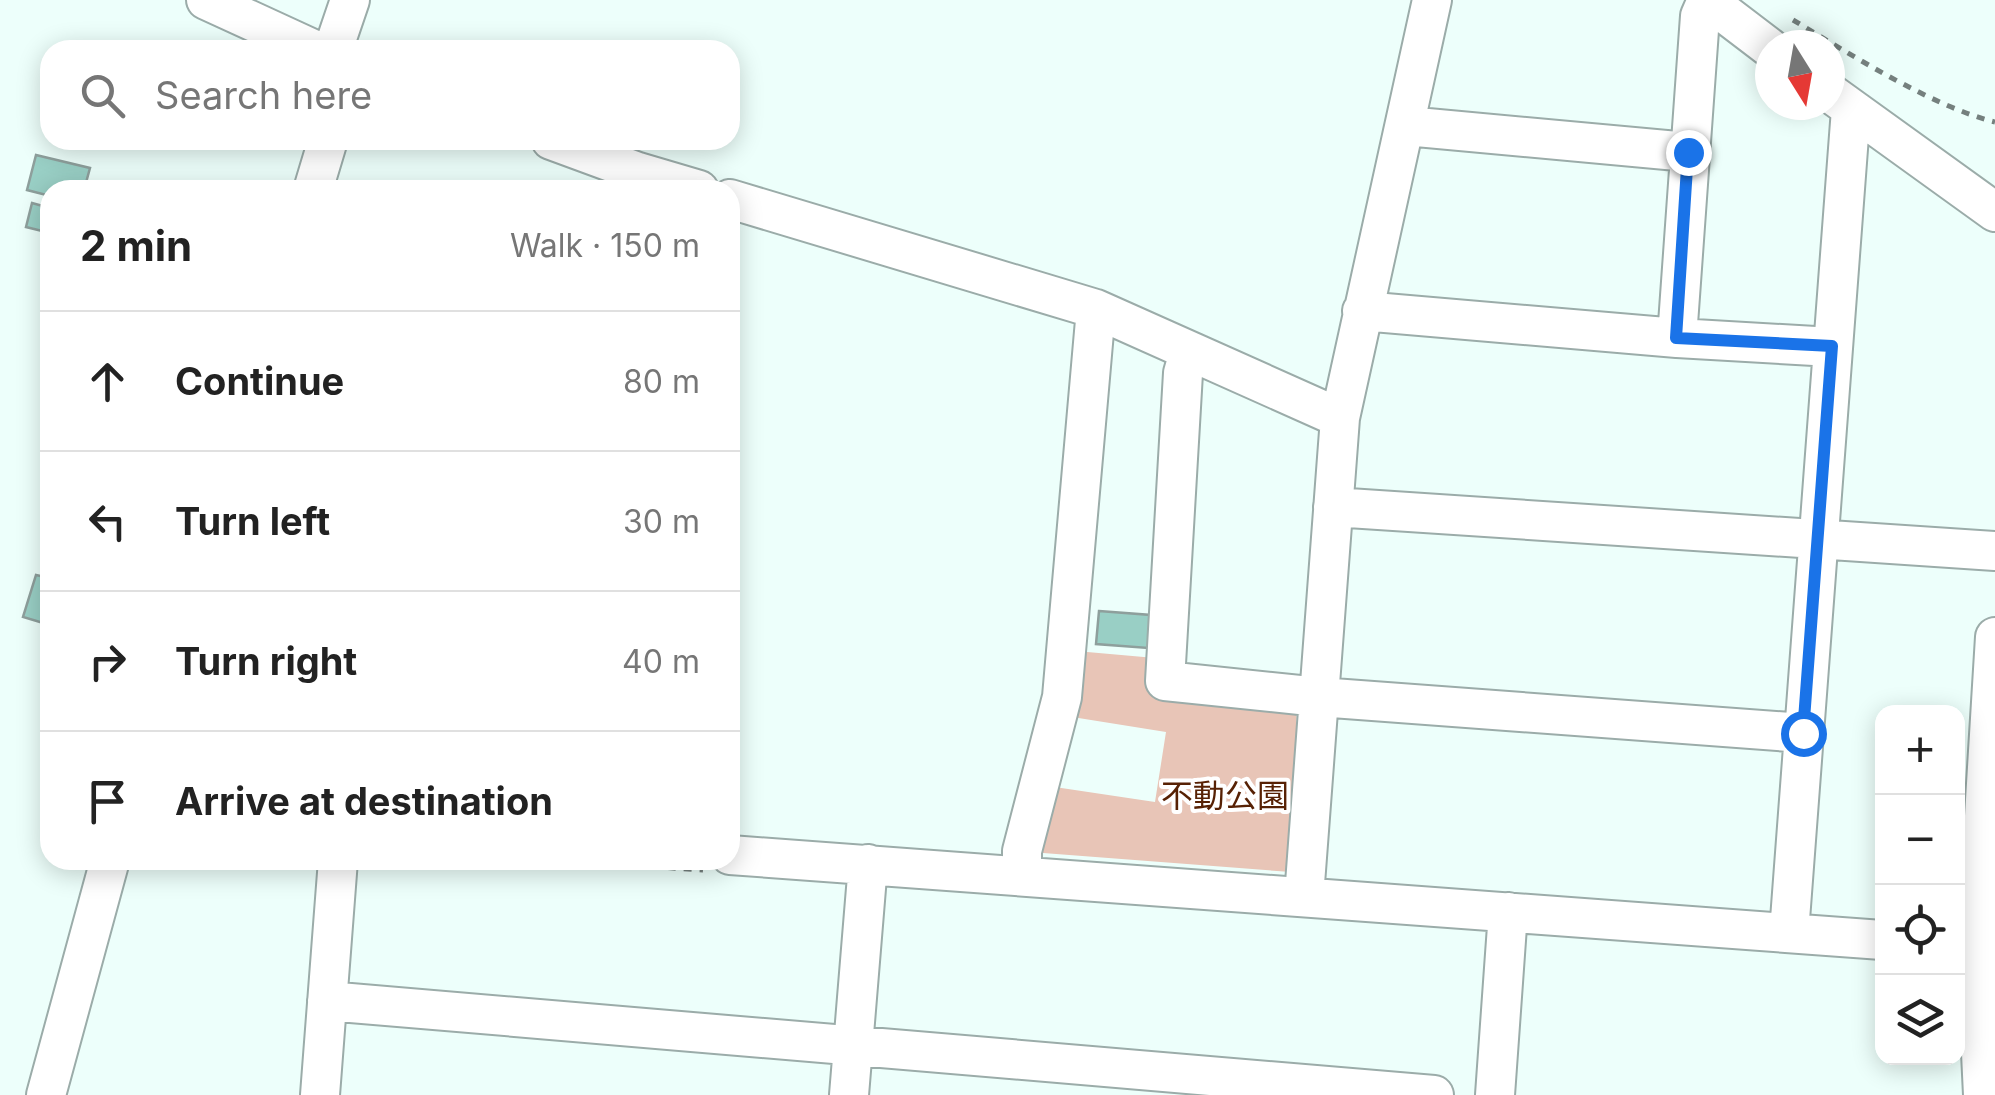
<!DOCTYPE html>
<html lang="en">
<head>
<meta charset="utf-8">
<style>
  :root { --surface:#fff; --page:#f2f2f2; --text:#222; --muted:#767676; --line:#e0e0e0 }
  body { margin:0; font-family:Inter,"Noto Sans JP",sans-serif; background:var(--page); color:var(--text) }
  .controls { position:absolute; right:30px; bottom:30px; display:grid; overflow:hidden; border-radius:20px; box-shadow:0 5px 25px #0003 }
  .controls button { width:90px; height:90px; display:grid; place-items:center; padding:0; border:0; border-bottom:2px solid var(--line); background:var(--surface); color:var(--text); font:50px sans-serif }
  .compass { position:absolute; left:1755px; top:30px; width:90px; height:90px; border-radius:50%; background:var(--surface); box-shadow:0 5px 25px #0003; rotate:169deg }
  .stop { position:absolute; width:30px; height:30px; margin:-22px; border:8px solid #1a73e8; border-radius:50%; background:#fff }
  .stop.end { background:#1a73e8; border-color:#fff; box-shadow:0 2px 10px #0008 }
  .list { margin:0; padding:0; list-style:none }
  h2 { display:flex; justify-content:space-between; align-items:center; height:130px; margin:0; padding:0 40px; font-size:42px }
  h2 small { font-size:32px; font-weight:400; color:var(--muted) }
  .list li { display:grid; grid-template-columns:65px 1fr auto; gap:30px; align-items:center; box-sizing:border-box; height:140px; padding:0 40px; border-top:2px solid var(--line) }
  .list b { display:block; font-size:38px; white-space:nowrap }
  .list em { font-size:32px; font-style:normal; color:var(--muted) }
  .icon { flex:none; width:55px; height:55px; fill:none; stroke:currentColor; stroke-width:2; stroke-linecap:round; stroke-linejoin:round }
  .map { position:relative; flex:none; width:1995px; height:1095px; overflow:hidden }
  .search { position:absolute; background:var(--surface); box-shadow:0 5px 25px #0003; left:40px; top:40px; width:700px; height:110px; display:flex; align-items:center; gap:25px; box-sizing:border-box; padding:0 35px; border-radius:30px; color:var(--muted); font-size:38px }
  .panel { position:absolute; background:var(--surface); box-shadow:0 5px 25px #0003; left:40px; top:180px; width:700px; height:690px; border-radius:30px }
  .map>svg:first-child { display:block }
  .green { fill:#e8c5b7 }
  .building { fill:#99cfc5; stroke:#8e9f9c; stroke-width:2.5 }
  .lines { fill:none; stroke-linecap:round; stroke-linejoin:round }
  .minor-casing { stroke:#9baca9; stroke-width:42 }
  .path { stroke:#75807e; stroke-width:5; stroke-dasharray:8 8; stroke-linecap:butt }
  .minor { stroke:#fff; stroke-width:38 }
  .route { stroke:#1a73e8; stroke-width:12 }
  .labels { text-anchor:middle; stroke-width:8; stroke-linejoin:round; paint-order:stroke }
  .park-label { font-size:32px; fill:#572104; stroke:#fff }
</style>
</head>
<body>
<div class="map">
<svg width="1995" height="1095" viewBox="0 0 1995 1095">
  <rect width="100%" height="100%" fill="#edfffb"/>
  <path class="green" d="M1076,651L1155,658L1297,706L1291,872L1030,852L1048,786L1155,802L1166,732L1066,716Z"/>
  <path class="building" d="M36,155L90,168L84,190H50V196L27,190Z
    M32,203L50,208V233L26,227Z
    M36,575L45,577L42,589L50,591V625L23,617Z
    M1099,611L1151,615L1148,648L1096,644Z"/>
  <g class="lines">
    <defs>
      <path id="minor" d="M206,0L315,50
        M1707,0L1770,48
        M333,50L350,0
        M1830,93L1995,212
        M1406,126L1688,152
        M551,140L638,172L699,190
        M313,190L328,140
        M730,199L1096,309L1340,418
        M1362,311L1677,338L1832,347
        M1677,338L1700,16L1707,0
        M1189,352L1183,373L1165,681L1319,697L1803,733
        M1333,507L1995,551
        M730,855L1882,940
        M1022,876V851L1062,697L1096,309
        M1304,897L1340,418L1432,0
        M1789,933L1851,109
        M327,1001L1434,1095
        M46,1095L110,860
        M320,1095L338,860
        M849,1095L868,864
        M1495,1095L1508,912
        M1983,1095L1976,947L1995,637"/>
    </defs>
    <use href="#minor" class="minor-casing"/>
    <path class="path" d="M1793,20C1850,54 1931,106 1995,122
      M556,860L703,870"/>
    <use href="#minor" class="minor"/>
  </g>
  <g class="lines">
    <path class="route" d="M1688,152L1676,338L1832,346L1803,733"/>
  </g>
  <g class="labels">
    <g class="park-label">
      <text x="1225" y="807">不動公園</text>
    </g>
  </g>
</svg>
<div class="controls">
<button>+</button>
<button>−</button>
<button><svg class="icon" aria-label="locate" viewBox="0 0 24 24"><circle cx="12" cy="12" r="6"/><path d="M12 2v4M12 18v4M2 12h4M18 12h4"/></svg></button>
<button><svg class="icon" aria-label="layers" viewBox="0 0 24 24"><path d="M12 4l9 5-9 5-9-5zM3 14l9 5 9-5"/></svg></button>
</div>
<svg class="compass" viewBox="-18 -18 36 36"><path d="M0-13l5 13h-10z" fill="#e53935"/><path d="M0 13l5-13h-10z" fill="#767676"/></svg>
<div class="stop" style="left:1803px;top:733px"></div>
<div class="stop end" style="left:1688px;top:152px"></div>
<div class="search"><svg class="icon" aria-label="search" viewBox="0 0 24 24"><circle cx="10" cy="10" r="6"/><path d="M15 15l6 6"/></svg>Search here</div>
<section class="panel">
<h2>2 min<small>Walk · 150 m</small></h2>
<ul class="list">
<li><svg class="icon" aria-label="ahead" viewBox="0 0 24 24"><path d="M12 20V5M6 11l6-6 6 6"/></svg><div><b>Continue</b></div><em>80 m</em></li>
<li><svg class="icon" aria-label="left" viewBox="0 0 24 24"><path d="M17 20v-9H6M10 6l-5 5 5 5"/></svg><div><b>Turn left</b></div><em>30 m</em></li>
<li><svg class="icon" aria-label="right" viewBox="0 0 24 24"><path d="M7 20v-9h11M14 6l5 5-5 5"/></svg><div><b>Turn right</b></div><em>40 m</em></li>
<li><svg class="icon" aria-label="arrive" viewBox="0 0 24 24"><path d="M6 21V4h12l-3 4 3 4H6"/></svg><div><b>Arrive at destination</b></div></li>
</ul>
</section>
</div>
</body>
</html>
